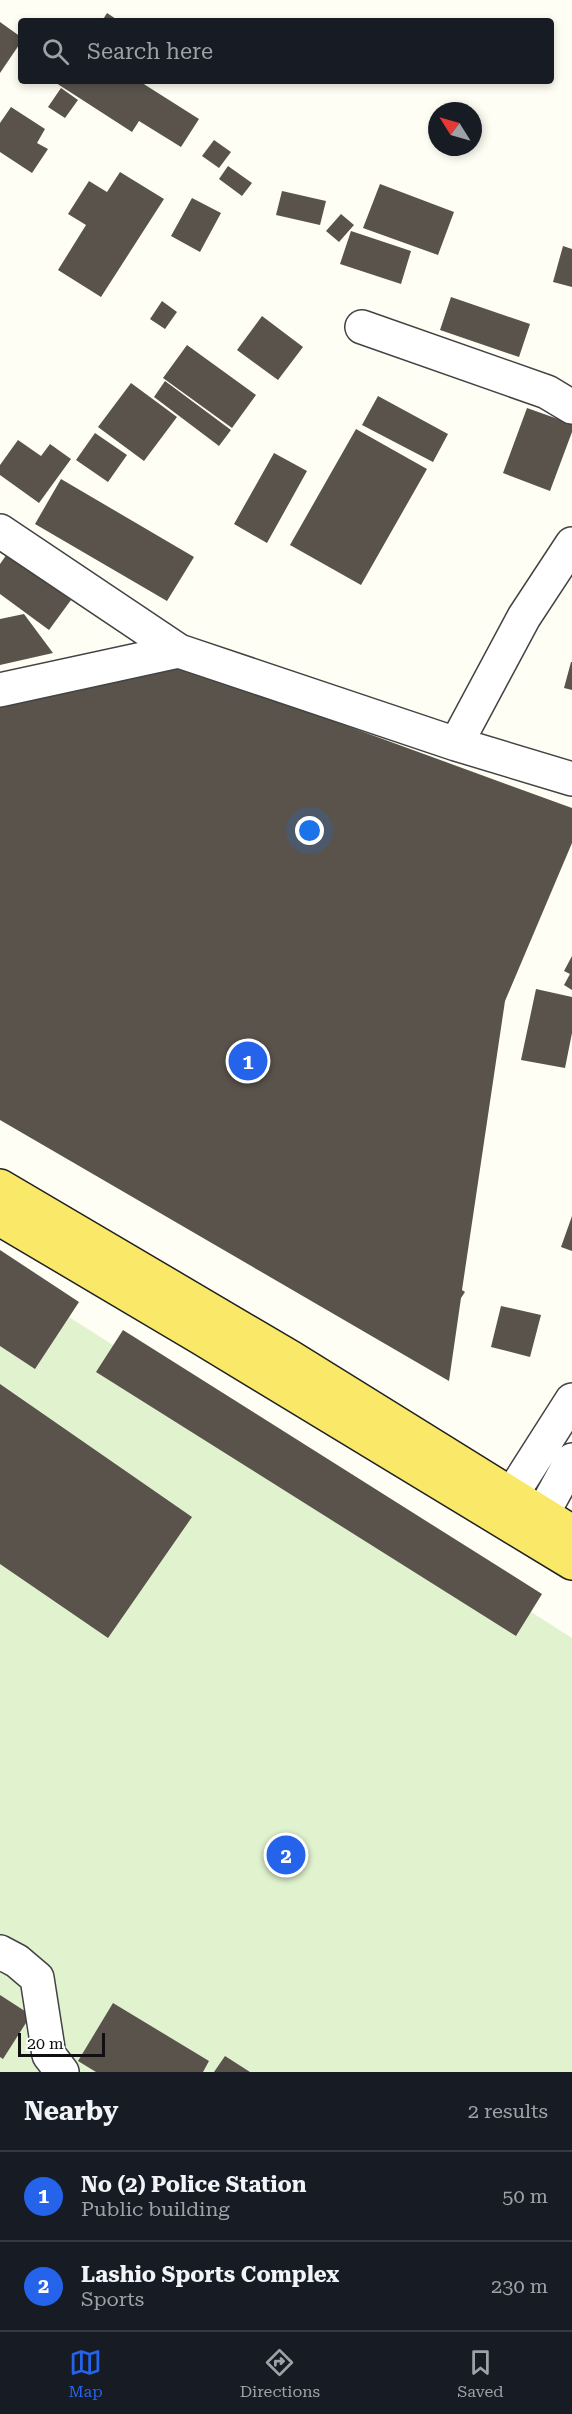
<!DOCTYPE html>
<html lang="en">
<head>
<meta charset="utf-8">
<style>
  :root { --surface:#171b24; --page:#242831; --text:#f1f3f6; --muted:#9ea1a6; --line:#363941; --accent:#2563eb }
  body { margin:0; font-family:"Roboto Serif",serif; background:var(--page); color:var(--text) }
  .compass { position:absolute; left:428px; top:102px; width:54px; height:54px; border-radius:50%; background:var(--surface); box-shadow:0 3px 9px #0003; rotate:307deg }
  .scale { position:absolute; left:18px; bottom:15px; width:87px; box-sizing:border-box; padding-left:6px; border:3px solid #101010; border-top:0; font-size:16px; line-height:21px; white-space:nowrap; color:#101010; -webkit-text-stroke:4px #fff; paint-order:stroke }
  .you { position:absolute; left:310px; top:831px; width:21px; height:21px; margin:-15px; border:4px solid #fff; border-radius:50%; background:#1a73e8; box-shadow:0 0 0 9px #1a73e833 }
  .badge { display:grid; place-items:center; width:39px; height:39px; border-radius:50%; background:var(--accent); color:#fff; font-size:20px; font-weight:700 }
  .pin { position:absolute; translate:-50% -50%; border:3px solid #fff; box-shadow:0 2px 6px #0006 }
  .list { margin:0; padding:0; list-style:none }
  h2 { display:flex; justify-content:space-between; align-items:center; height:78px; margin:0; padding:0 24px; font-size:26px }
  h2 small { font-size:20px; font-weight:400; color:var(--muted) }
  .list li { display:grid; grid-template-columns:39px 1fr auto; gap:18px; align-items:center; box-sizing:border-box; height:90px; padding:0 24px; border-top:2px solid var(--line) }
  .list b { display:block; font-size:22px; white-space:nowrap }
  .list p { margin:0; font-size:20px; white-space:nowrap; color:var(--muted) }
  .list em { font-size:20px; font-style:normal; color:var(--muted) }
  .icon { flex:none; width:33px; height:33px; fill:none; stroke:currentColor; stroke-width:2; stroke-linecap:round; stroke-linejoin:round }
  .map { position:relative; flex:none; width:572px; height:2072px; overflow:hidden }
  .search { position:absolute; background:var(--surface); box-shadow:0 3px 9px #0003; left:18px; right:18px; top:18px; height:66px; display:flex; align-items:center; gap:15px; box-sizing:border-box; padding:0 21px; border-radius:6px; color:var(--muted); font-size:22px }
  .sheet { height:258px; background:var(--surface) }
  nav { display:flex; justify-content:space-around; align-items:center; box-sizing:border-box; height:84px; border-top:2px solid var(--line); background:var(--surface); font-size:16px; color:var(--muted) }
  nav a { display:grid; justify-items:center; gap:3px }
  nav .on { color:var(--accent) }
  .map>svg:first-child { display:block }
  .pitch { fill:#e1f2ce }
  .building { fill:#59534c }
  .lines { fill:none; stroke-linecap:round; stroke-linejoin:round }
  .minor-casing { stroke:#434343; stroke-width:36 }
  .major-casing { stroke:#212121; stroke-width:36 }
  .minor { stroke:#fff; stroke-width:33 }
  .major { stroke:#fae969; stroke-width:33 }
</style>
</head>
<body>
<div class="map">
<svg width="572" height="2072" viewBox="0 0 572 2072">
  <rect width="100%" height="100%" fill="#fffef4"/>
  <path class="pitch" d="M0,1273L572,1638V2072H0Z"/>
  <path class="building" d="M107,13L119,21H102Z
    M0,22L21,37V42L0,73Z
    M53,81H139L199,119L181,147L139,121L132,132Z
    M61,88L78,100L65,118L48,107Z
    M11,107L45,129L37,143L48,149L32,173L0,152V123Z
    M214,140L231,152L219,168L202,156Z
    M228,166L252,183L242,196L219,179Z
    M120,172L164,199L101,297L58,270L86,225L68,214L89,181L107,192Z
    M380,184L454,212L438,255L363,228Z
    M282,191L326,201L320,225L276,215Z
    M192,198L221,213L200,252L171,236Z
    M341,214L354,225L339,242L326,231Z
    M351,231L411,251L401,284L340,264Z
    M563,246L572,249V287L553,282Z
    M451,297L530,324L519,357L440,330Z
    M162,301L177,312L165,329L150,319Z
    M262,316L303,347L278,380L237,350Z
    M187,345L256,395L232,428L163,378Z
    M165,381L231,430L219,446L154,397Z
    M131,383L177,417L144,461L98,427Z
    M378,396L448,434L433,462L362,425Z
    M527,408L572,424V432L550,491L503,473Z
    M356,429L427,469L361,585L290,545Z
    M95,433L127,455L108,482L76,460Z
    M18,440L41,456L50,444L71,459L39,503L0,475V465Z
    M274,453L307,471L267,543L234,524Z
    M61,479L194,557L167,601L35,524Z
    M7,554L71,600L49,630L0,594V564Z
    M24,614L53,653L0,665V619Z
    M571,662H572V690L564,688Z
    M177,664L572,808V843L505,1001L462,1290L465,1292L461,1298L449,1381L0,1120V705Z
    M572,956V990L564,985L570,974L564,971Z
    M536,989L572,997V1033L565,1068L521,1060Z
    M572,1216V1251L561,1247Z
    M0,1250L79,1302L35,1369L0,1346Z
    M501,1306L541,1315L530,1357L491,1347Z
    M123,1330L542,1594L516,1636L96,1372Z
    M0,1384L192,1517L108,1638L0,1564Z
    M0,1995L31,2015L3,2059L0,2057Z
    M113,2003L209,2061L203,2072H96L78,2061Z
    M225,2056L250,2072H214Z"/>
  <g class="lines">
    <defs>
      <path id="minor" d="M362,327L547,392L572,407
        M0,531L179,651L456,744L572,779
        M0,690L179,651
        M456,744L524,617L572,544
        M512,1494L572,1400
        M543,1513L572,1460
        M0,1952L17,1961L37,1978L49,2055L62,2072"/>
      <path id="major" d="M0,1186L292,1358L572,1532
        M0,1219L201,1338L572,1563"/>
    </defs>
    <use href="#minor" class="minor-casing"/>
    <use href="#major" class="major-casing"/>
    <use href="#minor" class="minor"/>
    <use href="#major" class="major"/>
  </g>
</svg>
<svg class="compass" viewBox="-18 -18 36 36"><path d="M0-13l5 13h-10z" fill="#e53935"/><path d="M0 13l5-13h-10z" fill="#9ea1a6"/></svg>
<div class="scale">20 m</div>
<div class="you"></div>
<div class="pin badge" style="left:248px;top:1061px">1</div>
<div class="pin badge" style="left:286px;top:1855px">2</div>
<div class="search"><svg class="icon" aria-label="search" viewBox="0 0 24 24"><circle cx="10" cy="10" r="6"/><path d="M15 15l6 6"/></svg>Search here</div>
</div>
<section class="sheet">
<h2>Nearby<small>2 results</small></h2>
<ul class="list">
<li><span class="badge">1</span><div><b>No (2) Police Station</b><p>Public building</p></div><em>50 m</em></li>
<li><span class="badge">2</span><div><b>Lashio Sports Complex</b><p>Sports</p></div><em>230 m</em></li>
</ul>
</section>
<nav>
<a class="on"><svg class="icon" aria-label="map" viewBox="0 0 24 24"><path d="M3 6l6-2 6 2 6-2v14l-6 2-6-2-6 2zM9 4v14M15 6v14"/></svg>Map</a>
<a><svg class="icon" aria-label="directions" viewBox="0 0 24 24"><path d="M12 3l9 9-9 9-9-9zM9 14v-3h6M13 9l2 2-2 2"/></svg>Directions</a>
<a><svg class="icon" aria-label="saved" viewBox="0 0 24 24"><path d="M7 4h10v16l-5-4-5 4z"/></svg>Saved</a>
</nav>
</body>
</html>
